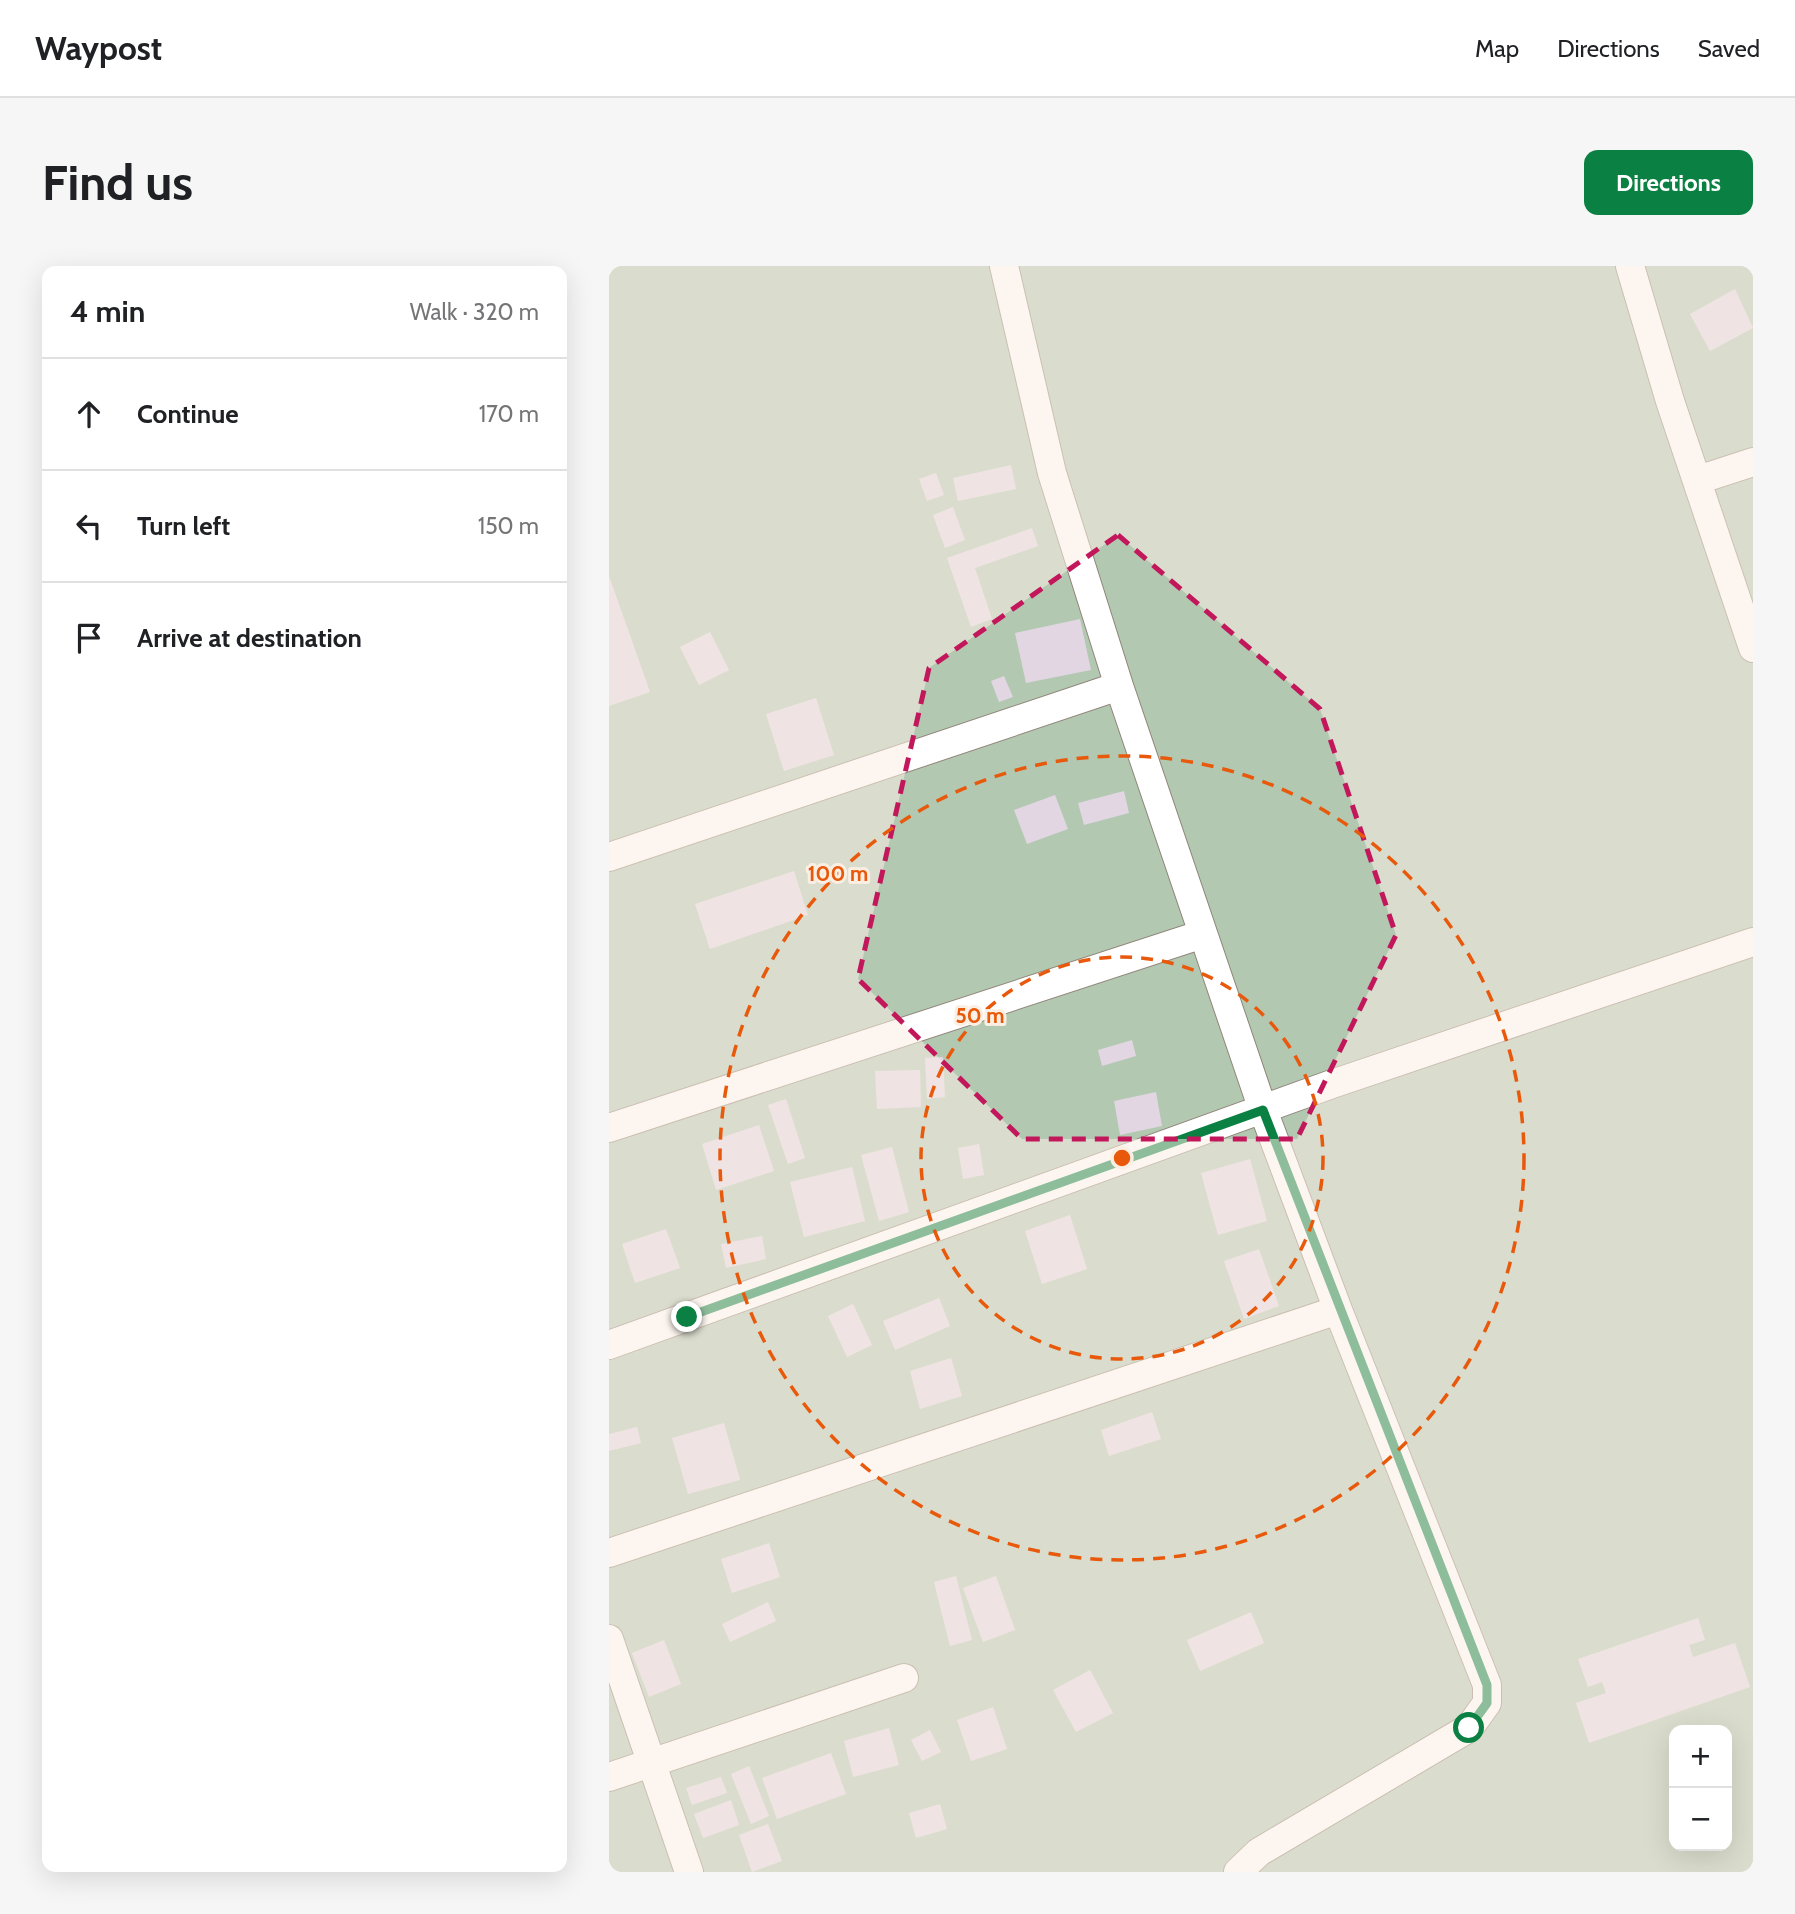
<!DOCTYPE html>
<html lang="en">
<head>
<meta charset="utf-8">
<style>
  :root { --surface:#fff; --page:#f6f6f6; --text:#202124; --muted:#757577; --line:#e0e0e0; --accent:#0b8043 }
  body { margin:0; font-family:Cabin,sans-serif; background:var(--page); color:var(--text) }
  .controls { position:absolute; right:21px; bottom:21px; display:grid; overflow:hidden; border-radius:14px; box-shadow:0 7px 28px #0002 }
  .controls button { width:63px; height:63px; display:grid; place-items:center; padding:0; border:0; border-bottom:2px solid var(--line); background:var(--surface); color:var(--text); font:35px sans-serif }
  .stop { position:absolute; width:21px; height:21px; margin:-16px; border:5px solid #0b8043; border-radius:50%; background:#fff }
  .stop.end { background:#0b8043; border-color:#fff; box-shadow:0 2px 7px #0008 }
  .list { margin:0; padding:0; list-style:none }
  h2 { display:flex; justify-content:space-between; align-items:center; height:91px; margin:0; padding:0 28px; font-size:30px }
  h2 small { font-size:23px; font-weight:400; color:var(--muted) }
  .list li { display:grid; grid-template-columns:46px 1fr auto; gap:21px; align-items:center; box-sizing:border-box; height:112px; padding:0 28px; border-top:2px solid var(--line) }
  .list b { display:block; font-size:26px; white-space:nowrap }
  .list em { font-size:23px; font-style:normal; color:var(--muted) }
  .icon { flex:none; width:38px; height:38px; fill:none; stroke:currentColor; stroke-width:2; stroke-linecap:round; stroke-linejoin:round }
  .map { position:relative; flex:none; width:1144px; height:1606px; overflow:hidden; border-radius:14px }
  header { display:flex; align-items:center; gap:42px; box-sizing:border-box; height:98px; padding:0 35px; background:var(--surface); border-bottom:2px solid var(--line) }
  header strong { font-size:33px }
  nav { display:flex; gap:38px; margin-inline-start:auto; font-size:24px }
  .intro { display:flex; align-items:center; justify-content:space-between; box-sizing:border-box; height:168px; padding:0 42px }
  h1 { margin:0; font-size:49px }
  .button { padding:18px 32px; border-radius:14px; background:var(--accent); color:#fff; font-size:24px; font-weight:700 }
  main { display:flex; gap:42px; padding:0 42px }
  aside { flex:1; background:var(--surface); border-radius:14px; box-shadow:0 7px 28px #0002 }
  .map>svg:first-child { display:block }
  .green { fill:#b2c8b1; fill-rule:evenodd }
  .building { fill:#e2d6e3 }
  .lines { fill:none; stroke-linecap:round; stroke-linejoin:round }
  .minor-casing { stroke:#91867b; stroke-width:30 }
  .minor { stroke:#fff; stroke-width:28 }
  .route { stroke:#0b8043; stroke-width:9 }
  .marked { fill:none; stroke:#c2185b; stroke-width:5; stroke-dasharray:14 9; stroke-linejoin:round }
  .ring { fill:none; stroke:#e8590c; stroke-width:3.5; stroke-dasharray:12 9 }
  .centre { fill:#e8590c; stroke:#fbefe3; stroke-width:3.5 }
  .ring-label { font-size:21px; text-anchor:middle; font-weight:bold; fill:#e8590c; stroke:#fbefe3; stroke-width:6; stroke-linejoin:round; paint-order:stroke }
</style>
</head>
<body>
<header>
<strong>Waypost</strong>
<nav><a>Map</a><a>Directions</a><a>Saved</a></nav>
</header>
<div class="intro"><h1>Find us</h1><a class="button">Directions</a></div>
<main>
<aside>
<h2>4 min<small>Walk · 320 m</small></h2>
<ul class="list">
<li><svg class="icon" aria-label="ahead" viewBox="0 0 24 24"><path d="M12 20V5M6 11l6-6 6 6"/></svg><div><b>Continue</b></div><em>170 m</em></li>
<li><svg class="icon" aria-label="left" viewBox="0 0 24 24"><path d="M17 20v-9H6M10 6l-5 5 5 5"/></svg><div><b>Turn left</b></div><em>150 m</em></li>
<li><svg class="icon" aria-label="arrive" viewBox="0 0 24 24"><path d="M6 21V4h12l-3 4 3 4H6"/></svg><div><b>Arrive at destination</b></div></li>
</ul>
</aside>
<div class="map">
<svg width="1144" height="1606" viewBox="0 0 1144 1606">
  <rect width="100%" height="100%" fill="#fbefe3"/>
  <path class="green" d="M0,0H1144V1606H0ZM1065,1464H1118V1580H1065Z"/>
  <path class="building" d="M1126,23L1144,62L1101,85L1081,48Z
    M402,199L407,223L349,235L344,212Z
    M327,207L335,229L318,235L310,213Z
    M344,241L356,274L336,282L324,249Z
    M423,262L429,280L366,302L383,353L362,361L338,292Z
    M0,310L41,426L0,440Z
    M471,353L482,404L417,417L406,367Z
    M101,366L120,404L90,419L71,381Z
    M395,410L404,431L390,436L382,415Z
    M207,432L225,489L175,505L157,448Z
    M515,525L520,547L475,559L469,537Z
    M446,529L459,563L418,578L405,544Z
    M185,605L199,649L101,683L86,638Z
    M523,774L527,790L493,800L489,784Z
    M334,791L336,831L318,833L316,792Z
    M311,804L312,841L268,843L266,805Z
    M547,826L553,860L511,869L505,835Z
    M177,833L196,892L179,898L159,839Z
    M150,859L165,905L107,924L93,878Z
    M370,878L375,909L354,913L349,882Z
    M283,881L300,946L270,955L252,889Z
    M641,893L658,955L609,969L592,907Z
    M243,901L256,955L195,971L181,916Z
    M461,949L478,1003L433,1018L416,965Z
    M57,963L71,1002L26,1017L13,978Z
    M153,970L157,993L117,1002L112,978Z
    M650,983L670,1040L635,1053L615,995Z
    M330,1032L341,1060L286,1084L274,1055Z
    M244,1038L263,1079L238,1091L219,1050Z
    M342,1092L353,1130L311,1143L301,1105Z
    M543,1146L552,1173L500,1190L492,1164Z
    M115,1157L131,1214L79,1228L63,1172Z
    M28,1161L32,1177L0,1185V1168Z
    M160,1277L171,1311L123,1327L112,1293Z
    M347,1310L363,1374L341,1380L325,1316Z
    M387,1310L406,1364L374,1376L354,1322Z
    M159,1336L167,1355L121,1376L113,1358Z
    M642,1346L655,1377L591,1405L578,1374Z
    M1089,1352L1096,1374L1080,1379L1084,1391L1126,1377L1141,1421L980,1477L967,1437L997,1427L993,1416L979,1421L969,1393Z
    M55,1374L72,1418L40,1431L23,1387Z
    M481,1404L504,1447L467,1466L444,1424Z
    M384,1441L398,1483L362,1495L348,1454Z
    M280,1462L290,1499L244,1511L235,1475Z
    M321,1464L332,1486L313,1495L302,1474Z
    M222,1487L237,1528L168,1553L153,1512Z
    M140,1500L160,1550L142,1558L122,1508Z
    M112,1511L118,1527L83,1539L77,1522Z
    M122,1534L130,1559L94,1572L85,1548Z
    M331,1538L338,1563L307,1572L300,1547Z
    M159,1558L173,1595L143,1606L130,1569Z"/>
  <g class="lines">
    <defs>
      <path id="minor" d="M1021,0L1061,135L1144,382
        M1089,214L1144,196
        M0,591L510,420
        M0,862L594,668
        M0,1079L723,818L1144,676
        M0,1287L729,1044L654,844L510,420L443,207L395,0
        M0,1373L80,1606
        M0,1511L295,1412
        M629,1606L650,1586L860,1462L878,1437V1419L729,1044"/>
    </defs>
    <use href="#minor" class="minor-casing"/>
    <use href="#minor" class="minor"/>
  </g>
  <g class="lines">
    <path class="route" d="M78,1051L654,844L878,1419V1437L860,1462"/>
  </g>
  <path d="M0 0H1144V1606H0ZM509,269L711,443L787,669L688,873H413L249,713L320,402Z" fill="#fbefe3" fill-opacity=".55" fill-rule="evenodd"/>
  <path class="marked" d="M509,269L711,443L787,669L688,873H413L249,713L320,402Z"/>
  <g class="ring">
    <circle cx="513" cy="892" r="201"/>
    <circle cx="513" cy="892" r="402"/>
  </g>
  <circle cx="513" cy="892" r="10" class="centre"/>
  <g class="ring-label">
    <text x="229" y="615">100 m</text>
    <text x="371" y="757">50 m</text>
  </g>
</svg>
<div class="controls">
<button>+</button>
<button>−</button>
</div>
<div class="stop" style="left:860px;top:1462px"></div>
<div class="stop end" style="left:78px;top:1051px"></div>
</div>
</main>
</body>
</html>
